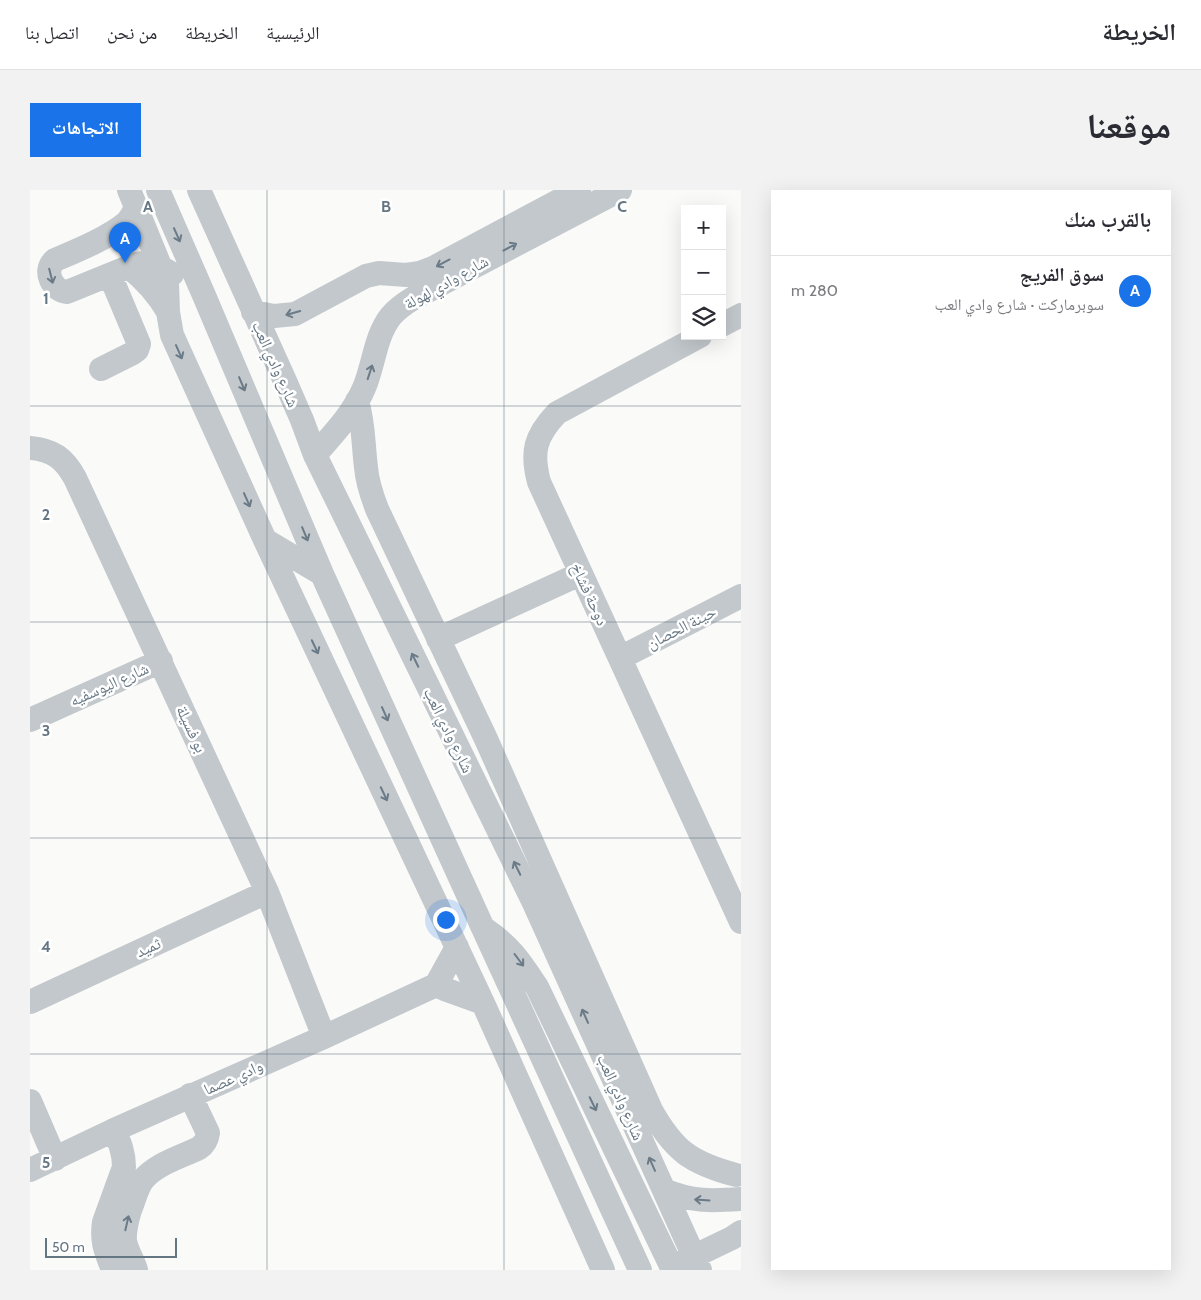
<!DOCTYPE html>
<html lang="ar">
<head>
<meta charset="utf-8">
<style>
  :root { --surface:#fff; --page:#f2f2f3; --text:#2b2b33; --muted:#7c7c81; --line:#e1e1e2; --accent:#1a73e8 }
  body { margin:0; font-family:Cabin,"Noto Naskh Arabic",sans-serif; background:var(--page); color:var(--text); direction:rtl }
  .controls { position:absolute; right:15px; top:15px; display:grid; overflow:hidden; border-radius:0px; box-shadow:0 5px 20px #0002 }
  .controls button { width:45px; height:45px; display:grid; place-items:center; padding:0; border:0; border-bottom:1px solid var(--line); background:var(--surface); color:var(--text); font:25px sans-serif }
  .scale { position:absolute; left:15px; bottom:12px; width:132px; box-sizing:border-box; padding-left:5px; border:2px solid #657683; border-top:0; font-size:14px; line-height:18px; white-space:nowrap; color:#657683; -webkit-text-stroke:4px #fff; paint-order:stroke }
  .you { position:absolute; left:415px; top:729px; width:18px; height:18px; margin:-12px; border:4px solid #fff; border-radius:50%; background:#1a73e8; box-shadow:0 0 0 8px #1a73e833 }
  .badge { display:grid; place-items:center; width:32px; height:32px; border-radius:50%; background:var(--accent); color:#fff; font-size:16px; font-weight:700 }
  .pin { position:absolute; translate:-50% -41px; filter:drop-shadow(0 1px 2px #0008) }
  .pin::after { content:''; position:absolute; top:26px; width:18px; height:15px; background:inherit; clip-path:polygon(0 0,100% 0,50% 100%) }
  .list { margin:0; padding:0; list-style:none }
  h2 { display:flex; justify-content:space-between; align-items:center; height:65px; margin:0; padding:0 20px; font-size:21px }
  h2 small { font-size:16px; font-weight:400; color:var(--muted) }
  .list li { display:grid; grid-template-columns:32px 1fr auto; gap:15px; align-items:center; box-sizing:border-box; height:70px; padding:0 20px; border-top:1px solid var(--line) }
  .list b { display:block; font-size:19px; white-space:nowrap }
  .list p { margin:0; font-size:16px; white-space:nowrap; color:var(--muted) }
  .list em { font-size:16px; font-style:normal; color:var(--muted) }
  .icon { flex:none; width:28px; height:28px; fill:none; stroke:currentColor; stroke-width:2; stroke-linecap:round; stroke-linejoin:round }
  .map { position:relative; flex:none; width:711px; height:1080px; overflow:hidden; direction:ltr; border-radius:0px }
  header { display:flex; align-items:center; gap:30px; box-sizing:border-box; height:70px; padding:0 25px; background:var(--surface); border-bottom:1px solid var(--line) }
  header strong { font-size:24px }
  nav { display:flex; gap:28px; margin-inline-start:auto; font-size:18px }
  .intro { display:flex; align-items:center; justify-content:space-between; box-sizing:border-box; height:120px; padding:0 30px }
  h1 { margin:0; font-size:35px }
  .button { padding:12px 22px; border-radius:0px; background:var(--accent); color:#fff; font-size:18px; font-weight:700 }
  main { display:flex; gap:30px; padding:0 30px }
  aside { flex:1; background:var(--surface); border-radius:0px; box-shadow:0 5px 20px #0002 }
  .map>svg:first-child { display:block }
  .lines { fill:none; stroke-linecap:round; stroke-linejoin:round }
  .minor { stroke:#c3c8cc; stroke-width:24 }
  .oneway { stroke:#6a7a87 }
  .grid { fill:none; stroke:#657683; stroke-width:1; stroke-opacity:0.55 }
  .labels { text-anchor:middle; stroke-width:5; stroke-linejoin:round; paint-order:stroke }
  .street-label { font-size:16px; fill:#657683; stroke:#fff }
  .grid-label { font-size:16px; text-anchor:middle; font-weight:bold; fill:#657683; stroke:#fff; stroke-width:5; stroke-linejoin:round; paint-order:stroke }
</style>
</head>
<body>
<header>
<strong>الخريطة</strong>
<nav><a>الرئيسية</a><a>الخريطة</a><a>من نحن</a><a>اتصل بنا</a></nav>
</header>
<div class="intro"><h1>موقعنا</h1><a class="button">الاتجاهات</a></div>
<main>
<aside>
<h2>بالقرب منك<small></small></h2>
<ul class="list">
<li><span class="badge">A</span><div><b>سوق الفريج</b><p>سوبرماركت · شارع وادي العب</p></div><em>280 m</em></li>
</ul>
</aside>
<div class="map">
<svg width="711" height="1080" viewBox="0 0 711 1080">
  <rect width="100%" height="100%" fill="#fafaf8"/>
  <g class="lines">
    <path class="minor" d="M99,0L137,93L138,122L142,145L235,350L453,813L573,1080
      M128,0L173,103L292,384L453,738L610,1080
      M169,0L255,191L272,230L285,265L504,713L670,1080
      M106,16C104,22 101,28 96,33C78,48 46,61 25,70C12,81 23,101 37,102L106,74C122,71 128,75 142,84
      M99,77C115,90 128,104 138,122
      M223,122L244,126L265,124L336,86L349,83L376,85L390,83L403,78L549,0
      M692,135L711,125
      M670,146L527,223C505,246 501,262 509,292L711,732
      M71,179L103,163L107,160L109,154L80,85
      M327,211C334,234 333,254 336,277C337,292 342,306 347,319L456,549L621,920C644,961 661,973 706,985
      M0,258C23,260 34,268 45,288L237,702L294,847
      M285,265C303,244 323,224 334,198C344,175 345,146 361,126C367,119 374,114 382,109L590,0
      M235,350L292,384
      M408,449L550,384
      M590,468L711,406
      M0,530L131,471
      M456,740C481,757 491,773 507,797L643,1080
      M406,795L417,800L453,813
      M0,812L237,702
      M0,911L25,969
      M0,980L84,940L294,847L406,795L427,757
      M634,1000C661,1012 683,1011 711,1009
      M650,1073L702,1048L711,1042
      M83,1080C76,1062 71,1052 74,1032L94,977C94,963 90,953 84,940
      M106,1080C103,1070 97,1061 95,1051C94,1040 97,1030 100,1020C104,1011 106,1000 112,991C125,974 151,967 169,958C175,954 177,950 178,943L160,905"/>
  </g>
  <defs><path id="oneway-shaft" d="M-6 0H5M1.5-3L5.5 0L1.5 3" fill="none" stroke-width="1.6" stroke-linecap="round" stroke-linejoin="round" transform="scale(1.25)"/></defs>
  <g class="oneway">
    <use href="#oneway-shaft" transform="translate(147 45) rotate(66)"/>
    <use href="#oneway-shaft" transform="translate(480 57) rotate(-28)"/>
    <use href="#oneway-shaft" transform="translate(413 73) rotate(152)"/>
    <use href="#oneway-shaft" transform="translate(21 86) rotate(76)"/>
    <use href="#oneway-shaft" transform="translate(263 123) rotate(164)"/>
    <use href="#oneway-shaft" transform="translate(149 162) rotate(66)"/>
    <use href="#oneway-shaft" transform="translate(340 182) rotate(-72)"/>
    <use href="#oneway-shaft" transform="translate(212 194) rotate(67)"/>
    <use href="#oneway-shaft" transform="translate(217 310) rotate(66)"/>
    <use href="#oneway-shaft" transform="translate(275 344) rotate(67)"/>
    <use href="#oneway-shaft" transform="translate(285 457) rotate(65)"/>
    <use href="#oneway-shaft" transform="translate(385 470) rotate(-116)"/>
    <use href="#oneway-shaft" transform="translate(355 524) rotate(66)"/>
    <use href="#oneway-shaft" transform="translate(354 604) rotate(65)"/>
    <use href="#oneway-shaft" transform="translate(487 678) rotate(-116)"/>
    <use href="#oneway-shaft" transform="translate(489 770) rotate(53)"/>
    <use href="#oneway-shaft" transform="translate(555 826) rotate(-114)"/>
    <use href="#oneway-shaft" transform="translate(563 914) rotate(64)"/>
    <use href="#oneway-shaft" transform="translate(622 974) rotate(-114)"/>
    <use href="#oneway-shaft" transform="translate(672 1010) rotate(-176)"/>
    <use href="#oneway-shaft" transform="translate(97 1033) rotate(-77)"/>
  </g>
  <path class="grid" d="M237,0V1080M474,0V1080M0,216H711M0,432H711M0,648H711M0,864H711"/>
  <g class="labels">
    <g class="street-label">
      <text transform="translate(416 92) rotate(-29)" y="6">شارع وادي لهولة</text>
      <text transform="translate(246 174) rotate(66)" y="6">شارع وادي العب</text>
      <text transform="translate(560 404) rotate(65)" y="6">دوحة فشاخ</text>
      <text transform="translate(651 437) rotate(-27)" y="6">حينة الحصان</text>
      <text transform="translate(79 494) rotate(-24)" y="6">شارع اليوسفيه</text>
      <text transform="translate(162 539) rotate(65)" y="6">بو فسيلة</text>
      <text transform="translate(419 540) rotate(64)" y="6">شارع وادي العب</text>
      <text transform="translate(118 757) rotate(-25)" y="6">ثميد</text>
      <text transform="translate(203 887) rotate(-24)" y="6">وادي عصما</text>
      <text transform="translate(591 907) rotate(66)" y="6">شارع وادي العب</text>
    </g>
  </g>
  <g class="grid-label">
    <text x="118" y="22">A</text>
    <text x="356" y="22">B</text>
    <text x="592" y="22">C</text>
    <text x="16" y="114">1</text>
    <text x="16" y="330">2</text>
    <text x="16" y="546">3</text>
    <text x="16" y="762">4</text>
    <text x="16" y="978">5</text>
  </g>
</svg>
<div class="controls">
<button>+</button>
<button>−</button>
<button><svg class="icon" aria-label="layers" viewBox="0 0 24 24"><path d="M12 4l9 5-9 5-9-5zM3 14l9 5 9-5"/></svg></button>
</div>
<div class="scale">50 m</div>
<div class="you"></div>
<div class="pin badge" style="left:95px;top:73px">A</div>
</div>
</main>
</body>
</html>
